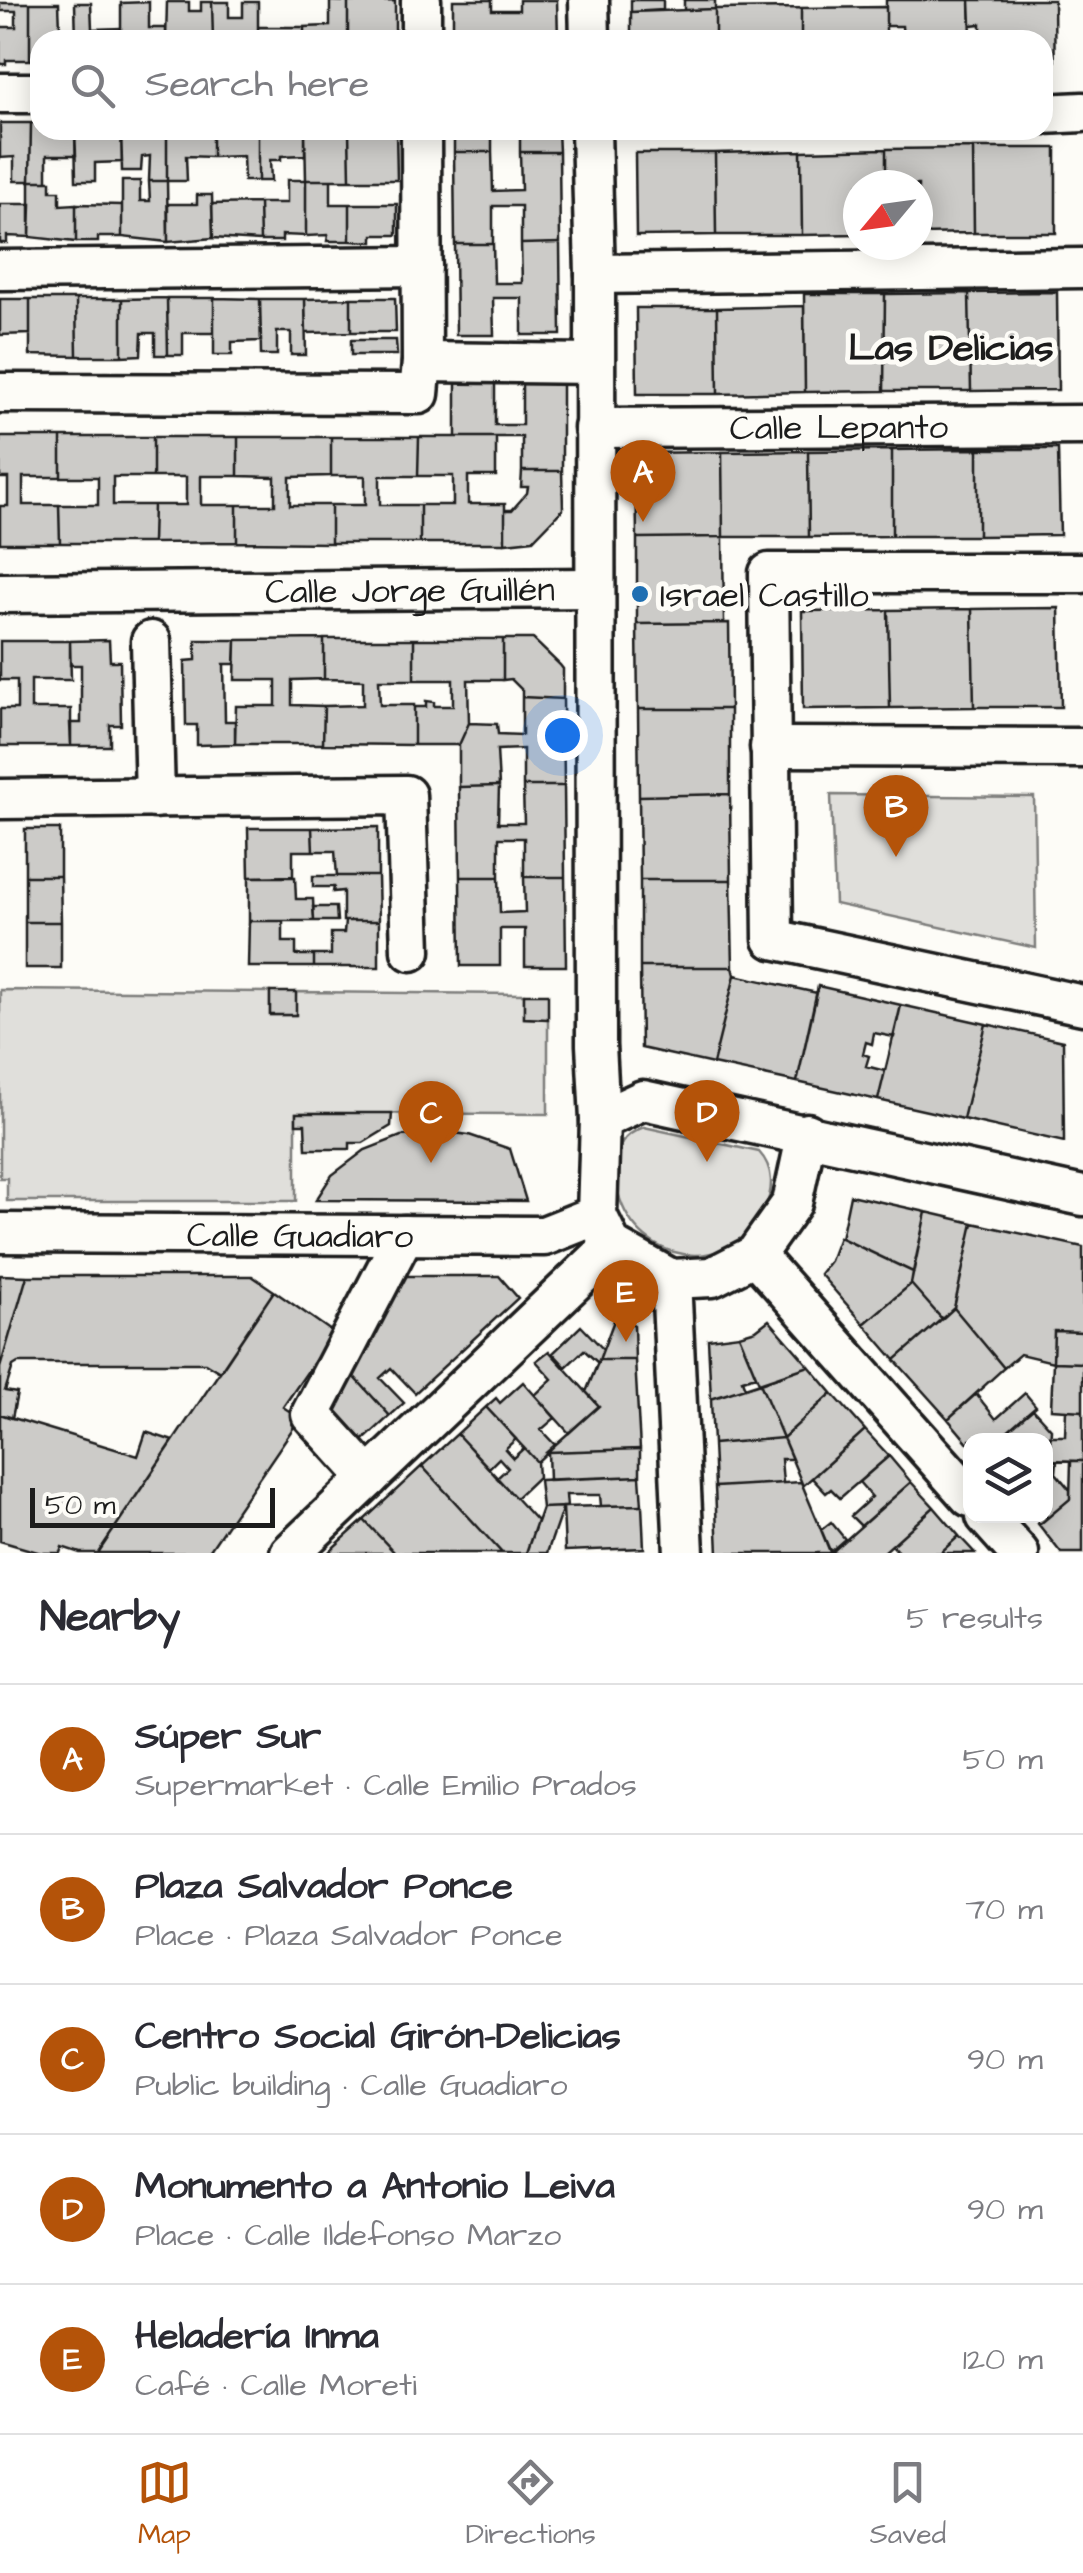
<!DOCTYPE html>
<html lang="en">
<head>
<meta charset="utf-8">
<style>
  :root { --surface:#fff; --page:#f7f7f7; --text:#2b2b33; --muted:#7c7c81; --line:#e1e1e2; --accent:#b45309 }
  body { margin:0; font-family:"Architects Daughter",sans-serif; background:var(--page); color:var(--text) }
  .controls { position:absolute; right:30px; bottom:30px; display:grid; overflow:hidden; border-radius:20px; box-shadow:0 5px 25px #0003 }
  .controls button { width:90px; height:90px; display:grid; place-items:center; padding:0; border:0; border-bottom:2px solid var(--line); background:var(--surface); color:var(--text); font:50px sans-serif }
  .compass { position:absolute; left:843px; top:170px; width:90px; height:90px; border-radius:50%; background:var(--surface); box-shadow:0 5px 25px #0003; rotate:241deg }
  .scale { position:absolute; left:30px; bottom:25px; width:245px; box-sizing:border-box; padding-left:10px; border:5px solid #1c1c1c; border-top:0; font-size:28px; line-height:35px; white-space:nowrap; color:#1c1c1c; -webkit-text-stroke:8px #fdfcf7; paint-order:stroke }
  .you { position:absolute; left:562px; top:735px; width:35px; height:35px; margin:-25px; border:8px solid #fff; border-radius:50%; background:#1a73e8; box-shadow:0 0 0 15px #1a73e833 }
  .badge { display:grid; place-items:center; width:65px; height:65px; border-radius:50%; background:var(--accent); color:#fff; font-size:32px; font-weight:700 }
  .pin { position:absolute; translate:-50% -82px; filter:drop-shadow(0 2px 5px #0008) }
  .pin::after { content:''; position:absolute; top:52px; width:35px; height:30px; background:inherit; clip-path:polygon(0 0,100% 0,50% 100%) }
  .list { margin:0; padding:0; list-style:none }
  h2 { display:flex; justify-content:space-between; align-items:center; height:130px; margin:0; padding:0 40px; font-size:42px }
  h2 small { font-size:32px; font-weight:400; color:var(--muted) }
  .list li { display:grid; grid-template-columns:65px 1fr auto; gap:30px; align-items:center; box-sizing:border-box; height:150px; padding:0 40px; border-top:2px solid var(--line) }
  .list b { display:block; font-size:38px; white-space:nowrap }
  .list p { margin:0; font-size:32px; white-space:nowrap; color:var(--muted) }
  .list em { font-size:32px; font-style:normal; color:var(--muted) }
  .icon { flex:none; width:55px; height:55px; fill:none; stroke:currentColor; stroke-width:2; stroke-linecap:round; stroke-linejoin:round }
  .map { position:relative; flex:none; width:1083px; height:1553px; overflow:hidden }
  .search { position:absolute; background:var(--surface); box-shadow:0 5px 25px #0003; left:30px; right:30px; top:30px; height:110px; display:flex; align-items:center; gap:25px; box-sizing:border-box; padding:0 35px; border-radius:30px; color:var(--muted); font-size:38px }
  .sheet { height:880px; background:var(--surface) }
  nav { display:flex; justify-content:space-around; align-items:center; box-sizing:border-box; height:140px; border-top:2px solid var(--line); background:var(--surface); font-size:28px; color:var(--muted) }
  nav a { display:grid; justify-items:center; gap:5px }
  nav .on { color:var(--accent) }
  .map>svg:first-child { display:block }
  .green { fill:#e0dfdb; stroke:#7e7e7c; stroke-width:2.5 }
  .building { fill:#cccbc8; stroke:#1c1c1c; stroke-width:2.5 }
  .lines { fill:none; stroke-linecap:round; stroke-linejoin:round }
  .minor-casing { stroke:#1c1c1c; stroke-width:45 }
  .minor { stroke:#fdfcf7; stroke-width:38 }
  .poi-dot { fill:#1f6fb2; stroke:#fdfcf7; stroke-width:4 }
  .labels { text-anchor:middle; stroke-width:10; stroke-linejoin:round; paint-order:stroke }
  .street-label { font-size:35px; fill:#1c1c1c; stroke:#fdfcf7 }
  .poi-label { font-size:35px; fill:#1c1c1c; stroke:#fdfcf7; text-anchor:start }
  .neighbourhood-label { font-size:38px; font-weight:bold; fill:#1c1c1c; stroke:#fdfcf7 }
</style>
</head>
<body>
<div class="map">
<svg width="1083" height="1553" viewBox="0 0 1083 1553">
  <rect width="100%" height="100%" fill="#fdfcf7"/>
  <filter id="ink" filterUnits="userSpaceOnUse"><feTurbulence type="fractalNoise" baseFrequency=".01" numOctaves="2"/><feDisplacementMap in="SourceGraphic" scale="20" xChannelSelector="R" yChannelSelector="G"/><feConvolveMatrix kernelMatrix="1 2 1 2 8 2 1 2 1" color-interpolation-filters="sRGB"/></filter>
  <g filter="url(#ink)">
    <path class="green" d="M831,795L1034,797L1036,948L835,904Z
      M0,990L270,992V1015H295L296,992L524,994V1018L548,1019V1114L296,1113V1201H7V1178H0Z
      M644,1127L759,1152C774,1168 774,1190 764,1210C721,1290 614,1255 616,1169C617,1147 622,1135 644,1127Z"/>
    <path class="building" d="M453,0H492V10H519V0H557L558,40H519V28H492V40H453Z
      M631,0H663V10L631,12Z
      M684,0H715V9L684,10Z
      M886,0H970L971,40H886L903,39L902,26H886Z
      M970,0H1054L1055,90H1043V40H981V24L971,25Z
      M330,1L348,2V40H304V27L330,26Z
      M395,1V40H348V2Z
      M149,2V28H166V40H121V3Z
      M167,2H189V11H201V2H212L213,40H166Z
      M212,2H229V17H243V2H258V40H213Z
      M0,3H30V60H6V64H0V27H16V11H0Z
      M30,3H59L60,29H76V40H40V60H30Z
      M75,3H91L92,29L121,28V40H76Z
      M886,7V40L801,39V8Z
      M801,8V39L715,40V9Z
      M715,9V40H631V12Z
      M258,27H304V40H258Z
      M0,123H31L30,181H14V157L0,158Z
      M31,123H40V130H75L76,155H47V181H30Z
      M75,130H121L122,162L95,163V181H76Z
      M121,130H167V181H149L150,156L142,157L141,171H122Z
      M167,130H212V157L186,156L187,181H167Z
      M212,130H258V181H244L243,156L212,157Z
      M258,130H305V155L281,156V160H270L271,181H258Z
      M305,130H349L350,180H306Z
      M349,130H396L397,180H350Z
      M454,130H492V152H454Z
      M520,130H558L559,152H520Z
      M973,148H1056V233H974Z
      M973,148L974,233L918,234V185H886V149Z
      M886,149V185H858V234L802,235L801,151Z
      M801,151L802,235H716L715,153Z
      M454,152H492L493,191L521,190L520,152H559L560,243L521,244V206H493V244H455Z
      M635,153H715L716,235L636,236Z
      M287,180H306V236L282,235V241H260L259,203H287Z
      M306,180H331V204H350V241H327L328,235L306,236Z
      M30,181H51V191H60V205L76,204V242L30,237Z
      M122,181H140V201H150L149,181H167L168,242L122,237Z
      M197,195H212L213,238L168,242V204H197Z
      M259,203L260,241L213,238L212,204Z
      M0,204H31L30,237L7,236V243H0Z
      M76,204L122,205V237H98V242H76Z
      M350,204H397V235H373V242L350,241Z
      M560,243L561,335H522V298H493L494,335H456L455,244H493L494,283H522L521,244Z
      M1057,292L1058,390L971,391L969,293Z
      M969,293L971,391H884L885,294Z
      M804,294H885L884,391L805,392Z
      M167,298H214V333H183V355H168Z
      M167,298L168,355H155V333H142L141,355L122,356V299Z
      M214,298L260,299L261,341L232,342V355H214Z
      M351,298H395L396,332H351Z
      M351,298V332L306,333L305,299Z
      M0,299H30V334L0,335Z
      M30,299H76L77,356L30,355Z
      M76,299H122V356H77Z
      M260,299H305L306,355H291V332H277V355H261Z
      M804,306L805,392L718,394L717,308Z
      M636,308H717L718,394H637Z
      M351,340H396L397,355H351Z
      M522,381H562V471H522V437H456V383L495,382V425H522Z
      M0,437H61V477H23V505H59L60,543H0V506H8V478H0Z
      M61,437H153V477H113V505H153L152,543H60L59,505H98V477H61Z
      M153,437H238V476H201V505H237V542L152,543L153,505H186V477H153Z
      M238,437H331V476L290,477V505H331V543L237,542V505H275V477L238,476Z
      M331,437H419L418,476H380V505H420V543H331V505H365V476H331Z
      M419,437H496V476H468V504H505V543H420V505H453V476H418Z
      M978,449V536H892V450Z
      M978,449H1058L1060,535L978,536Z
      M892,450V536L809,537L808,451Z
      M808,451L809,537H723L722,452Z
      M722,452L723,537L637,538L636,453Z
      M522,471H562L563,509L533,540L505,543V510H512L527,493L528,487H521Z
      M723,537L724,623L637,624V538Z
      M1059,608L1061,707H974L972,609Z
      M972,609L974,707L890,708L888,610Z
      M888,610L890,708L803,709L802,611Z
      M729,623L730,709H638L637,624Z
      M324,639V679L292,680V705L324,706L323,744H235L236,706H276V680H235L236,640Z
      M324,639H414V680H379L380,705H414V745L323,744L324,706L363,705V680L324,679Z
      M414,639H503V680H468L469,723L459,745H414V707H426V701L434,702V706H453V680H414Z
      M503,639H533L560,665L563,669V699L522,697V690L511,679L503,680Z
      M109,640L110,661H120L121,725H110V746H71L70,723H81V665H70V641Z
      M196,640H236L235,664H224L225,721H235V744L197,745V725H186L185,661L196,660Z
      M0,641H70L71,680H31V709H71V746H0V709H17V680H0Z
      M522,697L563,699L564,786H523V749L497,750L499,786L459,787V745L469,723L497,724L498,734L522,735Z
      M638,709H730V794L639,796Z
      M499,786L498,823H524L523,786H564L565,877H524V838H499V877H460L459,787Z
      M730,794L731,880H640L639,796Z
      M378,827V876H337L335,851H313L312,828Z
      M248,828H312L313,851H293V876L249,877Z
      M25,829H60V876H25Z
      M25,876H60L61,922H25Z
      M313,876H378L379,921H343V891L333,892L334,887H313Z
      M249,877H295L296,899H313L314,921H249Z
      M460,877H499L500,913L525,912L524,877H565L566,966H525V929H500V966H461Z
      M640,880H731L733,967H640Z
      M313,907H336L337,921H314Z
      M249,921H283V942H296V955H314V967H248Z
      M345,921H379V967H314V955H331V933H344Z
      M25,922H61V968H25Z
      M640,967H733L735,975L713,1064L641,1048Z
      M735,975L817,993L797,1082L713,1064Z
      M818,986L901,1005L894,1037L874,1033L872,1044L866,1042L863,1054L869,1056L866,1066L885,1071L878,1100L797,1082Z
      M270,992H296V1015H270Z
      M524,994H548V1019L524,1018Z
      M901,1005L986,1024L963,1119L878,1100Z
      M986,1024L1063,1041L1064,1142L963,1119Z
      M296,1113H392L391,1126L363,1143H350V1149H306L305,1124H296Z
      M447,1132L469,1135L510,1149L526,1201L316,1200L332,1175L365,1150L401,1136Z
      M850,1195L926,1212L913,1272L841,1238Z
      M926,1212L973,1223L954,1308L942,1319L911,1284Z
      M973,1223L1083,1247V1332L1054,1331L1053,1362L1020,1354L1004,1368L954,1308Z
      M839,1237L913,1272L911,1284L864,1324L820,1274L830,1261Z
      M0,1275L27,1276L0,1368Z
      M27,1276H252L274,1291L220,1372L205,1363H18L13,1366L5,1391L17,1393L12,1418L0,1414V1368Z
      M401,1276H499L518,1298L415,1393L391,1368L380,1378L404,1403L390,1416L351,1373Z
      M911,1284L942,1319L895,1360L864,1324Z
      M274,1291L334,1333L283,1407L300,1418L208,1553H98Z
      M954,1308L1004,1368L948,1419L895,1360Z
      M616,1315L634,1325L635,1360H599Z
      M769,1320L809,1366L759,1383L739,1335L756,1330Z
      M581,1326L603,1349L598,1363L584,1350L566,1367L553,1353Z
      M1054,1331L1083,1332V1363L1053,1362Z
      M739,1335L756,1376L742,1380L745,1388L711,1399L708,1339Z
      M549,1351L599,1406L569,1433L535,1395L552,1379L536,1361Z
      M599,1360H635L640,1449L547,1452L599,1406L586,1392Z
      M1053,1362L1083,1363V1411L1051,1409Z
      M809,1366L832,1393L783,1438L760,1383Z
      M351,1373L390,1416L355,1448L326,1418Z
      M523,1382L555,1418L541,1430L555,1445L537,1462L486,1407L496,1398L500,1403Z
      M760,1383L783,1438L713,1444L711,1399Z
      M832,1393L865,1430L803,1486L783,1438Z
      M1025,1393L1036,1406L997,1440H970V1445L948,1419L976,1394L996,1419Z
      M486,1407L516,1439L505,1449L513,1458L524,1448L537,1462L538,1477L516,1498L497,1478L508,1468L499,1458L489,1468L457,1434Z
      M1033,1409L1051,1429L1049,1460L1046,1464V1440H997Z
      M1066,1410L1083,1411V1461L1049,1460L1050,1436H1065Z
      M0,1414L138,1456L146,1432L173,1441L98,1553H80L62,1547L60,1553H41L0,1541Z
      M865,1430L889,1456L840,1498L831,1489L826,1493L812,1478Z
      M457,1434L537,1521L526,1553H502L422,1466Z
      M783,1438L792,1459H781L783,1483L715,1487L713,1444Z
      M640,1449V1476L549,1480L548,1452Z
      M889,1456L911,1482L861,1526L851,1516L872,1497L859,1482Z
      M1049,1460L1057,1461L1056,1473L1070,1490V1499L1039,1525L1031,1516H1046V1464Z
      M1071,1461H1083V1553H1061L1039,1525L1070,1499Z
      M422,1466L432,1477L502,1553H395L364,1520Z
      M640,1476L642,1505L601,1506L600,1495H566L567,1507L542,1508L539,1480Z
      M801,1482L831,1553H718L715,1487Z
      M911,1482L934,1507L883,1553H831Z
      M642,1505L644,1548L565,1551L563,1507Z
      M563,1507L547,1553H526L542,1508Z
      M934,1507L959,1536L940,1553H899L892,1545Z
      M364,1520L395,1553H328L335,1546Z
      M831,1522L845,1539L830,1552L821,1530Z
      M959,1536L975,1553H940Z"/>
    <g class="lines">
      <defs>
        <g id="minor">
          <path d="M421,0V40"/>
          <path d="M589,0L590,40"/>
          <path d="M0,93H40"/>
          <path d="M1043,114L1083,112"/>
          <path d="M591,130L595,274L596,1045L600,1120L597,1215L612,1246L671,1279L712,1277L755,1255L792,1203L807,1133"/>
          <path d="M0,270L422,266"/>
          <path d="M595,274L1083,268"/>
          <path d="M422,362L594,364"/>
          <path d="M0,393L419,394L422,362L421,130"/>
          <path id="s1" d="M594,428L1083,425"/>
          <path d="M1083,573H769L773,939L1083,1005"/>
          <path id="s2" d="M0,593L594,588"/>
          <path d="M151,641L155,798"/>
          <path d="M770,747L1083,748"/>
          <path d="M0,799L406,795L411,951"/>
          <path d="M600,1120L643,1100L1083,1196"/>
          <path id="s3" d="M0,1233L544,1236L597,1215"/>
          <path d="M755,1255L970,1497"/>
          <path d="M671,1279L684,1553"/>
          <path d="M369,1478L311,1414L404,1235"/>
          <path d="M986,1516L1019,1553"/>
          <path d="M290,1553L612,1246"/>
        </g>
      </defs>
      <use href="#minor" class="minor-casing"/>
      <use href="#minor" class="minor"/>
    </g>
  </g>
  <circle class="poi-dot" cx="640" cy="594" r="10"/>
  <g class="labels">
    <g class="street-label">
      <text dy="12" stroke="none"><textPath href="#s1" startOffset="245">Calle Lepanto</textPath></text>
      <text dy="12" stroke="none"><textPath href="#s2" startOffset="410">Calle Jorge Guillén</textPath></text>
      <text dy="12" stroke="none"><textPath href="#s3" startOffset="300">Calle Guadiaro</textPath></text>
    </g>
    <g class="poi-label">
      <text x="660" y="606">Israel Castillo</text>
    </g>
    <g class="neighbourhood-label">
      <text x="951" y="360">Las Delicias</text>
    </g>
  </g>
</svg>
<div class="controls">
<button><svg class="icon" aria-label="layers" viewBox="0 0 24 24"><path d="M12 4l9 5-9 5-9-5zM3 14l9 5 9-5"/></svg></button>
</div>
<svg class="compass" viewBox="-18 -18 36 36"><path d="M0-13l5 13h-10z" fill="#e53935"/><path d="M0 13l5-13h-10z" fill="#7c7c81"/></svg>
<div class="scale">50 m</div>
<div class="you"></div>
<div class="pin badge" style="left:643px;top:522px">A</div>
<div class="pin badge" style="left:896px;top:857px">B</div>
<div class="pin badge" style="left:431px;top:1163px">C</div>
<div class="pin badge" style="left:707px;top:1162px">D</div>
<div class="pin badge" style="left:626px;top:1342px">E</div>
<div class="search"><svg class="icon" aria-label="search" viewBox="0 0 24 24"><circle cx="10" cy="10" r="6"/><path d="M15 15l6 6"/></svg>Search here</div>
</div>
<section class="sheet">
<h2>Nearby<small>5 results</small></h2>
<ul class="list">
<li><span class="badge">A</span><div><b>Súper Sur</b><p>Supermarket · Calle Emilio Prados</p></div><em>50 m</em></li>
<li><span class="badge">B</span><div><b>Plaza Salvador Ponce</b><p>Place · Plaza Salvador Ponce</p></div><em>70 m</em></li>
<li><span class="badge">C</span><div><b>Centro Social Girón-Delicias</b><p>Public building · Calle Guadiaro</p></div><em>90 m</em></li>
<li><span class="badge">D</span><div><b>Monumento a Antonio Leiva</b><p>Place · Calle Ildefonso Marzo</p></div><em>90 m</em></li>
<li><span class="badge">E</span><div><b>Heladería Inma</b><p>Café · Calle Moreti</p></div><em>120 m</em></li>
</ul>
</section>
<nav>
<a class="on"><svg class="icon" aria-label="map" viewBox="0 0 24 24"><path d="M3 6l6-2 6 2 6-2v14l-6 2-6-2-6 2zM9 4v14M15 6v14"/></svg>Map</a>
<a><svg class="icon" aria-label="directions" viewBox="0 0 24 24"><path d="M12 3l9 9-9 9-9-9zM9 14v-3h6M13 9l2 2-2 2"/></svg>Directions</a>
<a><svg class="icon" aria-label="saved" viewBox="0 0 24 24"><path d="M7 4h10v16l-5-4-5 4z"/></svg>Saved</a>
</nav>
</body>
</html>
